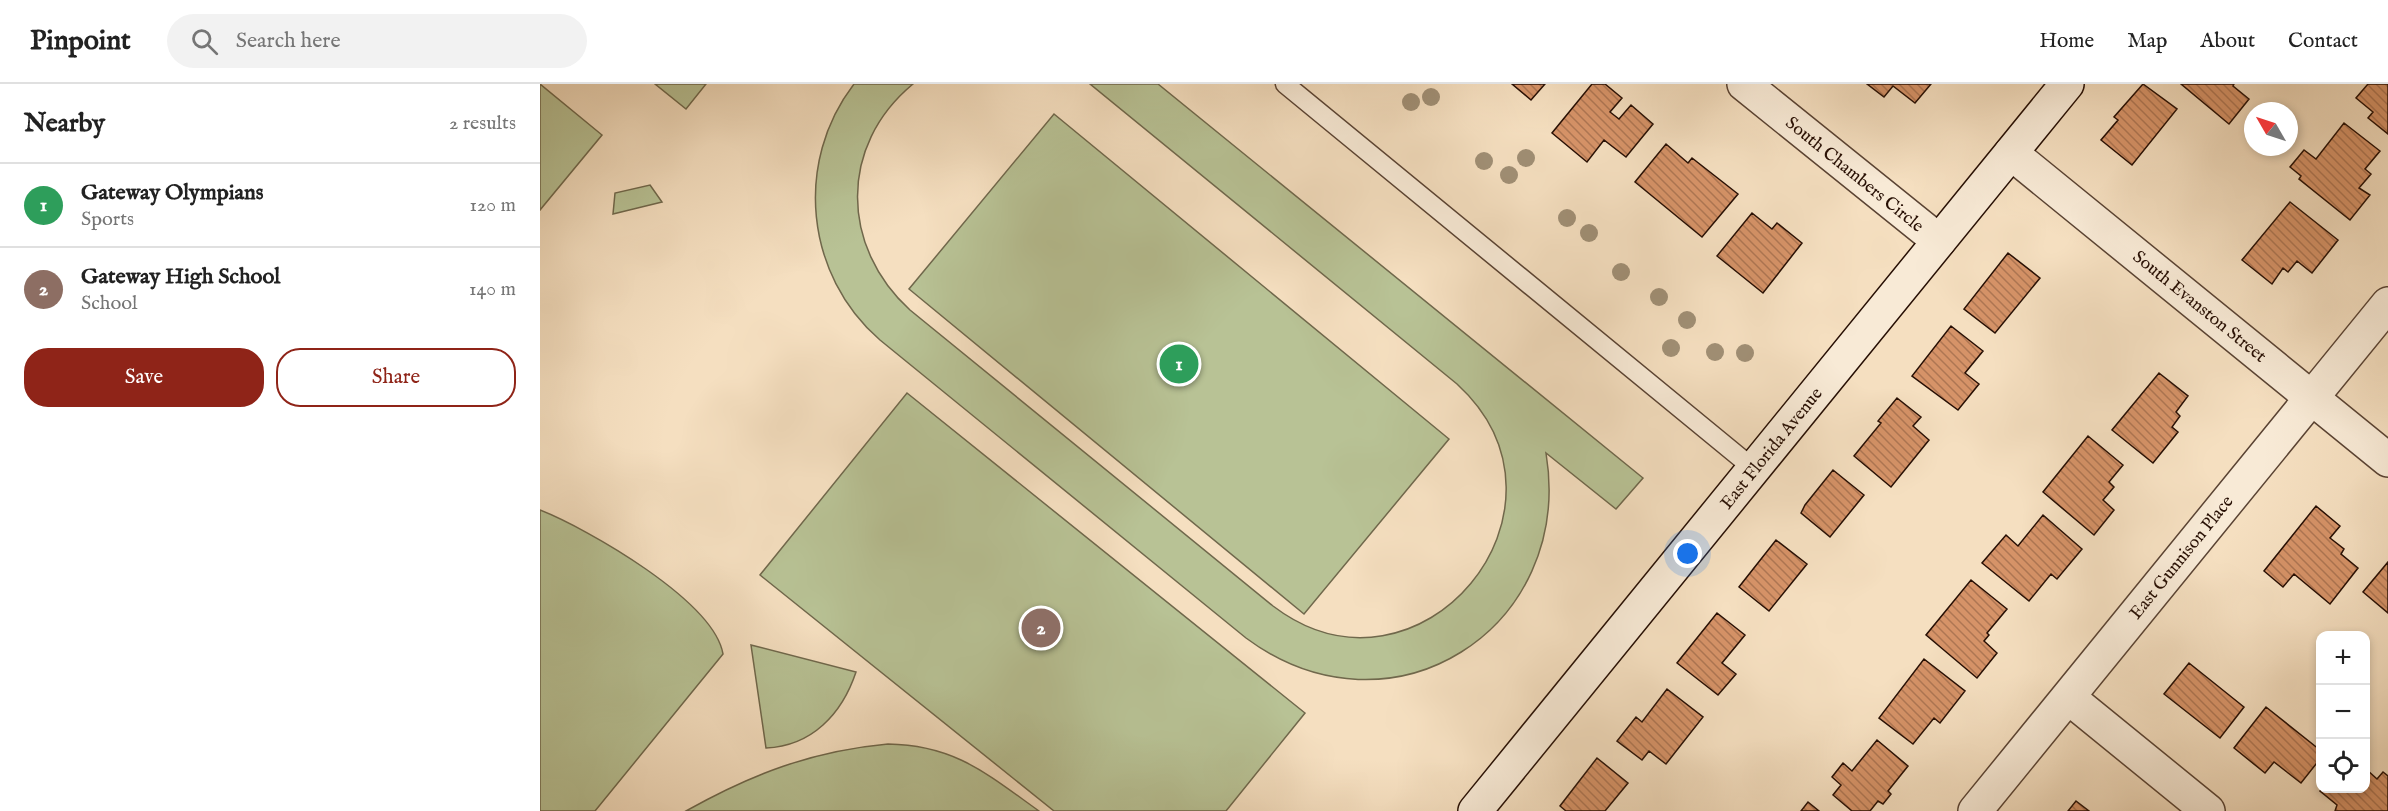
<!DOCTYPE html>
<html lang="en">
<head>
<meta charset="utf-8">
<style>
  :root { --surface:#fff; --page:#f2f2f2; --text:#222; --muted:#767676; --line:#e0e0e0; --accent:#8f2418 }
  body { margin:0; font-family:"IM FELL English",serif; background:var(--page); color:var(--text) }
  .controls { position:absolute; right:18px; bottom:18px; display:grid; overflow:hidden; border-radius:12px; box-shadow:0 3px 9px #0003 }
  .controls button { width:54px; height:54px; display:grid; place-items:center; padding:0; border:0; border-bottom:2px solid var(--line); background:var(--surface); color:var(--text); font:30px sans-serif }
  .compass { position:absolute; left:1704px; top:18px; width:54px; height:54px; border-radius:50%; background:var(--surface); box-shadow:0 3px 9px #0003; rotate:309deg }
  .you { position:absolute; left:1148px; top:470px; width:21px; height:21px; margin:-15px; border:4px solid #fff; border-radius:50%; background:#1a73e8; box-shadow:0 0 0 9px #1a73e833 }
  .badge { display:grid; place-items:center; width:39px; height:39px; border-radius:50%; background:var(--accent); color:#fff; font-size:20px; font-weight:700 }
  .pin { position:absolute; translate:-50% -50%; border:3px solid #fff; box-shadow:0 2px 6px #0006 }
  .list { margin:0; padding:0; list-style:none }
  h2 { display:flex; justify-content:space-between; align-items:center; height:78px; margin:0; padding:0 24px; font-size:26px }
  h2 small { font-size:20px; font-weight:400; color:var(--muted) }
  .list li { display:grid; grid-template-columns:39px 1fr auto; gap:18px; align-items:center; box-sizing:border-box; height:84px; padding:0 24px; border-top:2px solid var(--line) }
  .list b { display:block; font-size:22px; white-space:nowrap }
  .list p { margin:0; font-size:20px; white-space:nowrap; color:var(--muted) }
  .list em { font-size:20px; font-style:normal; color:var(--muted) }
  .actions { display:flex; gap:12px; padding:18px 24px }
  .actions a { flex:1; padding:14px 0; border:2px solid var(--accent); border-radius:24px; text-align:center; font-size:21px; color:var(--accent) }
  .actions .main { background:var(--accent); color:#fff }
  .icon { flex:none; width:33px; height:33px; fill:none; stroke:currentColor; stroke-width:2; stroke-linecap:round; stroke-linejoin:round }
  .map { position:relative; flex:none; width:1848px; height:727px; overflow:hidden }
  header { display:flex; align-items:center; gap:36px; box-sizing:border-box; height:84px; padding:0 30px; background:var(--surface); border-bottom:2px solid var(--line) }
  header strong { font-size:28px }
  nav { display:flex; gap:33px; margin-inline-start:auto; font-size:21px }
  .search { width:420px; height:54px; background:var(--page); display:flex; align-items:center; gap:15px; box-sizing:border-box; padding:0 21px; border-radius:33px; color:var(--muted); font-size:22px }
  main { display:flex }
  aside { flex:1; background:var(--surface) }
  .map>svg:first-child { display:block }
  .green { fill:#b8c295; stroke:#70684c; stroke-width:1.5 }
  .building { fill:url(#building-back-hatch); stroke:#270f04; stroke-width:1.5 }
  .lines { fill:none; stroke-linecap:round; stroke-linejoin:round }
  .lane-casing { stroke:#5a4333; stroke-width:21 }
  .street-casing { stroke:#5a4333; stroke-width:36 }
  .secondary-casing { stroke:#270f04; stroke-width:36 }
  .lane { stroke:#f8ead6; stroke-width:18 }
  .street { stroke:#f8ead6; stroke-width:33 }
  .secondary { stroke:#f8ead6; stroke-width:33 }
  .tree { fill:#a08f75 }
  .labels { text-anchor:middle; stroke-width:6; stroke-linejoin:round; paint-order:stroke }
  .street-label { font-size:18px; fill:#270f04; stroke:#f8ead6 }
</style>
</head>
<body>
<header>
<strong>Pinpoint</strong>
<div class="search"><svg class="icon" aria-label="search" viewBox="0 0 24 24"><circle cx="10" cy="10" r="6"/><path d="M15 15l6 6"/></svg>Search here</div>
<nav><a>Home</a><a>Map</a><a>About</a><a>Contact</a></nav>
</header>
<main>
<aside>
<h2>Nearby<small>2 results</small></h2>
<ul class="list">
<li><span class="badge" style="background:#2e9e5b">1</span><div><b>Gateway Olympians</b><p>Sports</p></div><em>120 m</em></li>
<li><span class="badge" style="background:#8d6e63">2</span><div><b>Gateway High School</b><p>School</p></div><em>140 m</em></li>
</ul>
<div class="actions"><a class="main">Save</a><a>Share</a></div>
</aside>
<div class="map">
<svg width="1848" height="727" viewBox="0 0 1848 727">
  <defs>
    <pattern id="building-back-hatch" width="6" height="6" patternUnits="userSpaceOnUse" patternTransform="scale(1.5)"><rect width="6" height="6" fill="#d69368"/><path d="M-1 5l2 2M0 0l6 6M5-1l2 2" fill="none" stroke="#ae7653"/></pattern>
  </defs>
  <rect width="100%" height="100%" fill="#f5dfc0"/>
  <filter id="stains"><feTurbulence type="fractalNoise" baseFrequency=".00333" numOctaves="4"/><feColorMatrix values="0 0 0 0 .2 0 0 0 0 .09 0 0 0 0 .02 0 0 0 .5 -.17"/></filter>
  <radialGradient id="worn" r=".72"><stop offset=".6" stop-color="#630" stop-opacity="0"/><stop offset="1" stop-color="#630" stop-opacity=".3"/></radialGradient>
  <path class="green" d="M0,0L62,51L0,126Z
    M115,0H166L146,25Z
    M314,0H373C298,62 301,163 370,226L733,522C879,633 1053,425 917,300L550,0H618L1103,394L1076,425L1006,369C1035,545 851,662 706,554L340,256C265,191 254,78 314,0Z
    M514,30L909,355L764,530L369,205Z
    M110,101L122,118L73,130L75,109Z
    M367,309L765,629L686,727H514L220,491Z
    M0,426C48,445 174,517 183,570L55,727H0Z
    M211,561L316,588C302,630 272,662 226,664Z
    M348,660C415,661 447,690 499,727H146C212,690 272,667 348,660Z"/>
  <path class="building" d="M972,0H1005L991,16Z
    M1052,0H1065L1082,14L1070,28L1079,35L1091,21L1113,40L1086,73L1064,56L1047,78L1012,49Z
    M1327,0H1391L1375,19L1353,2L1344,13Z
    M1603,0L1637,25L1592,81L1561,56L1578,36L1574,33Z
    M1641,0H1694L1693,2L1709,15L1689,40Z
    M1828,0H1848V50L1828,34L1833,28L1816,14Z
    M1804,39L1840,67L1825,85L1831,90L1819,104L1830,111L1810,136L1759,95L1761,92L1750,83L1764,66L1776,75Z
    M1126,60L1148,79L1152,74L1198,110L1162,153L1095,98Z
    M1750,118L1798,156L1772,189L1757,177L1748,188L1743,184L1732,200L1702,176Z
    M1212,129L1232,145L1237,139L1262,159L1223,209L1177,172Z
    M1468,169L1500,194L1455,249L1424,225Z
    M1411,242L1443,267L1425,289L1439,300L1418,326L1372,292Z
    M1619,289L1648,312L1636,328L1640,332L1632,343L1638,348L1613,379L1572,346Z
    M1357,314L1381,333L1373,342L1389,356L1351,403L1314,372L1341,339L1338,337Z
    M1548,352L1583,381L1569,398L1574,403L1563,416L1574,426L1554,451L1503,408Z
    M1293,386L1324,411L1290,453L1261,429L1265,421Z
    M1776,422L1800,442L1790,454L1804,465L1801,470L1818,484L1790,520L1754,490L1743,503L1724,487Z
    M1503,431L1542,465L1517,495L1511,490L1489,517L1442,479L1466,451L1478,462Z
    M1236,456L1267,480L1229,527L1199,503Z
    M1848,478V529L1823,508Z
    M1431,496L1467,525L1447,549L1449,551L1444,557L1457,569L1437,594L1386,551Z
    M1177,529L1205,551L1182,579L1196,590L1178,611L1137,579Z
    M1384,575L1425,607L1400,639L1394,634L1373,660L1339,634Z
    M1649,579L1704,623L1680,654L1624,610Z
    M1127,605L1163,633L1126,680L1109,667L1102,676L1077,657L1096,633L1102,638Z
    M1726,623L1780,666V675L1761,699L1734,678L1725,689L1694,664Z
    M1337,656L1368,682L1348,707L1351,710L1343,720L1338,717L1330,727H1312L1293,711L1301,701L1292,693L1303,679L1312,687Z
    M1057,674L1088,699L1065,727H1026L1020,722Z
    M1826,685L1837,695L1843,688L1848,692V727H1795L1797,721L1780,707L1782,704H1826Z
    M1536,717L1549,727H1528Z
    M1268,718L1279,727H1261Z"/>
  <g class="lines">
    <defs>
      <path id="lane" d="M745,0L1214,385"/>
      <path id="street" d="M1204,0L1399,157
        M1471,69L1848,376
        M1528,613L1668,727
        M1435,727L1848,220"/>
      <path id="secondary" d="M935,727L1527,0"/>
    </defs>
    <use href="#lane" class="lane-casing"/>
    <use href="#street" class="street-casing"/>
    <use href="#secondary" class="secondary-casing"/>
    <use href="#lane" class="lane"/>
    <use href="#street" class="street"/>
    <use href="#secondary" class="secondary"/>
  </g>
  <g class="tree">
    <circle cx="891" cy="13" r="9"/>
    <circle cx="871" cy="18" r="9"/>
    <circle cx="986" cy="74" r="9"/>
    <circle cx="944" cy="77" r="9"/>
    <circle cx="969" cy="91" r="9"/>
    <circle cx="1027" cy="134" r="9"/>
    <circle cx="1049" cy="149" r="9"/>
    <circle cx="1081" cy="188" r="9"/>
    <circle cx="1119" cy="213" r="9"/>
    <circle cx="1147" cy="236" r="9"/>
    <circle cx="1131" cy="264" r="9"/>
    <circle cx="1175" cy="268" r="9"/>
    <circle cx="1205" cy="269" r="9"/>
  </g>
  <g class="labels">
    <g class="street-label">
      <text transform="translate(1315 90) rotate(39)" y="6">South Chambers Circle</text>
      <text transform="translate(1660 222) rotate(39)" y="6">South Evanston Street</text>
      <text transform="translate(1231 364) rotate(-51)" y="6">East Florida Avenue</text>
      <text transform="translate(1641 473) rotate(-51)" y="6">East Gunnison Place</text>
    </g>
  </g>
  <rect width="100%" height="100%" filter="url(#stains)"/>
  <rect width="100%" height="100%" fill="url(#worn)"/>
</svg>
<div class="controls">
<button>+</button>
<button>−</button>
<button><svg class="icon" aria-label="locate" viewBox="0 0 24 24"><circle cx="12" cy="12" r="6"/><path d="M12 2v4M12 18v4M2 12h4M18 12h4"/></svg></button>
</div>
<svg class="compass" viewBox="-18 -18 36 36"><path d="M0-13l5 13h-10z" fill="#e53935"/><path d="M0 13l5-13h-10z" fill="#767676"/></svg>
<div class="you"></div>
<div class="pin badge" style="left:639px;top:280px;background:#2e9e5b">1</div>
<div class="pin badge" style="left:501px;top:544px;background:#8d6e63">2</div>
</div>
</main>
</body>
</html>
